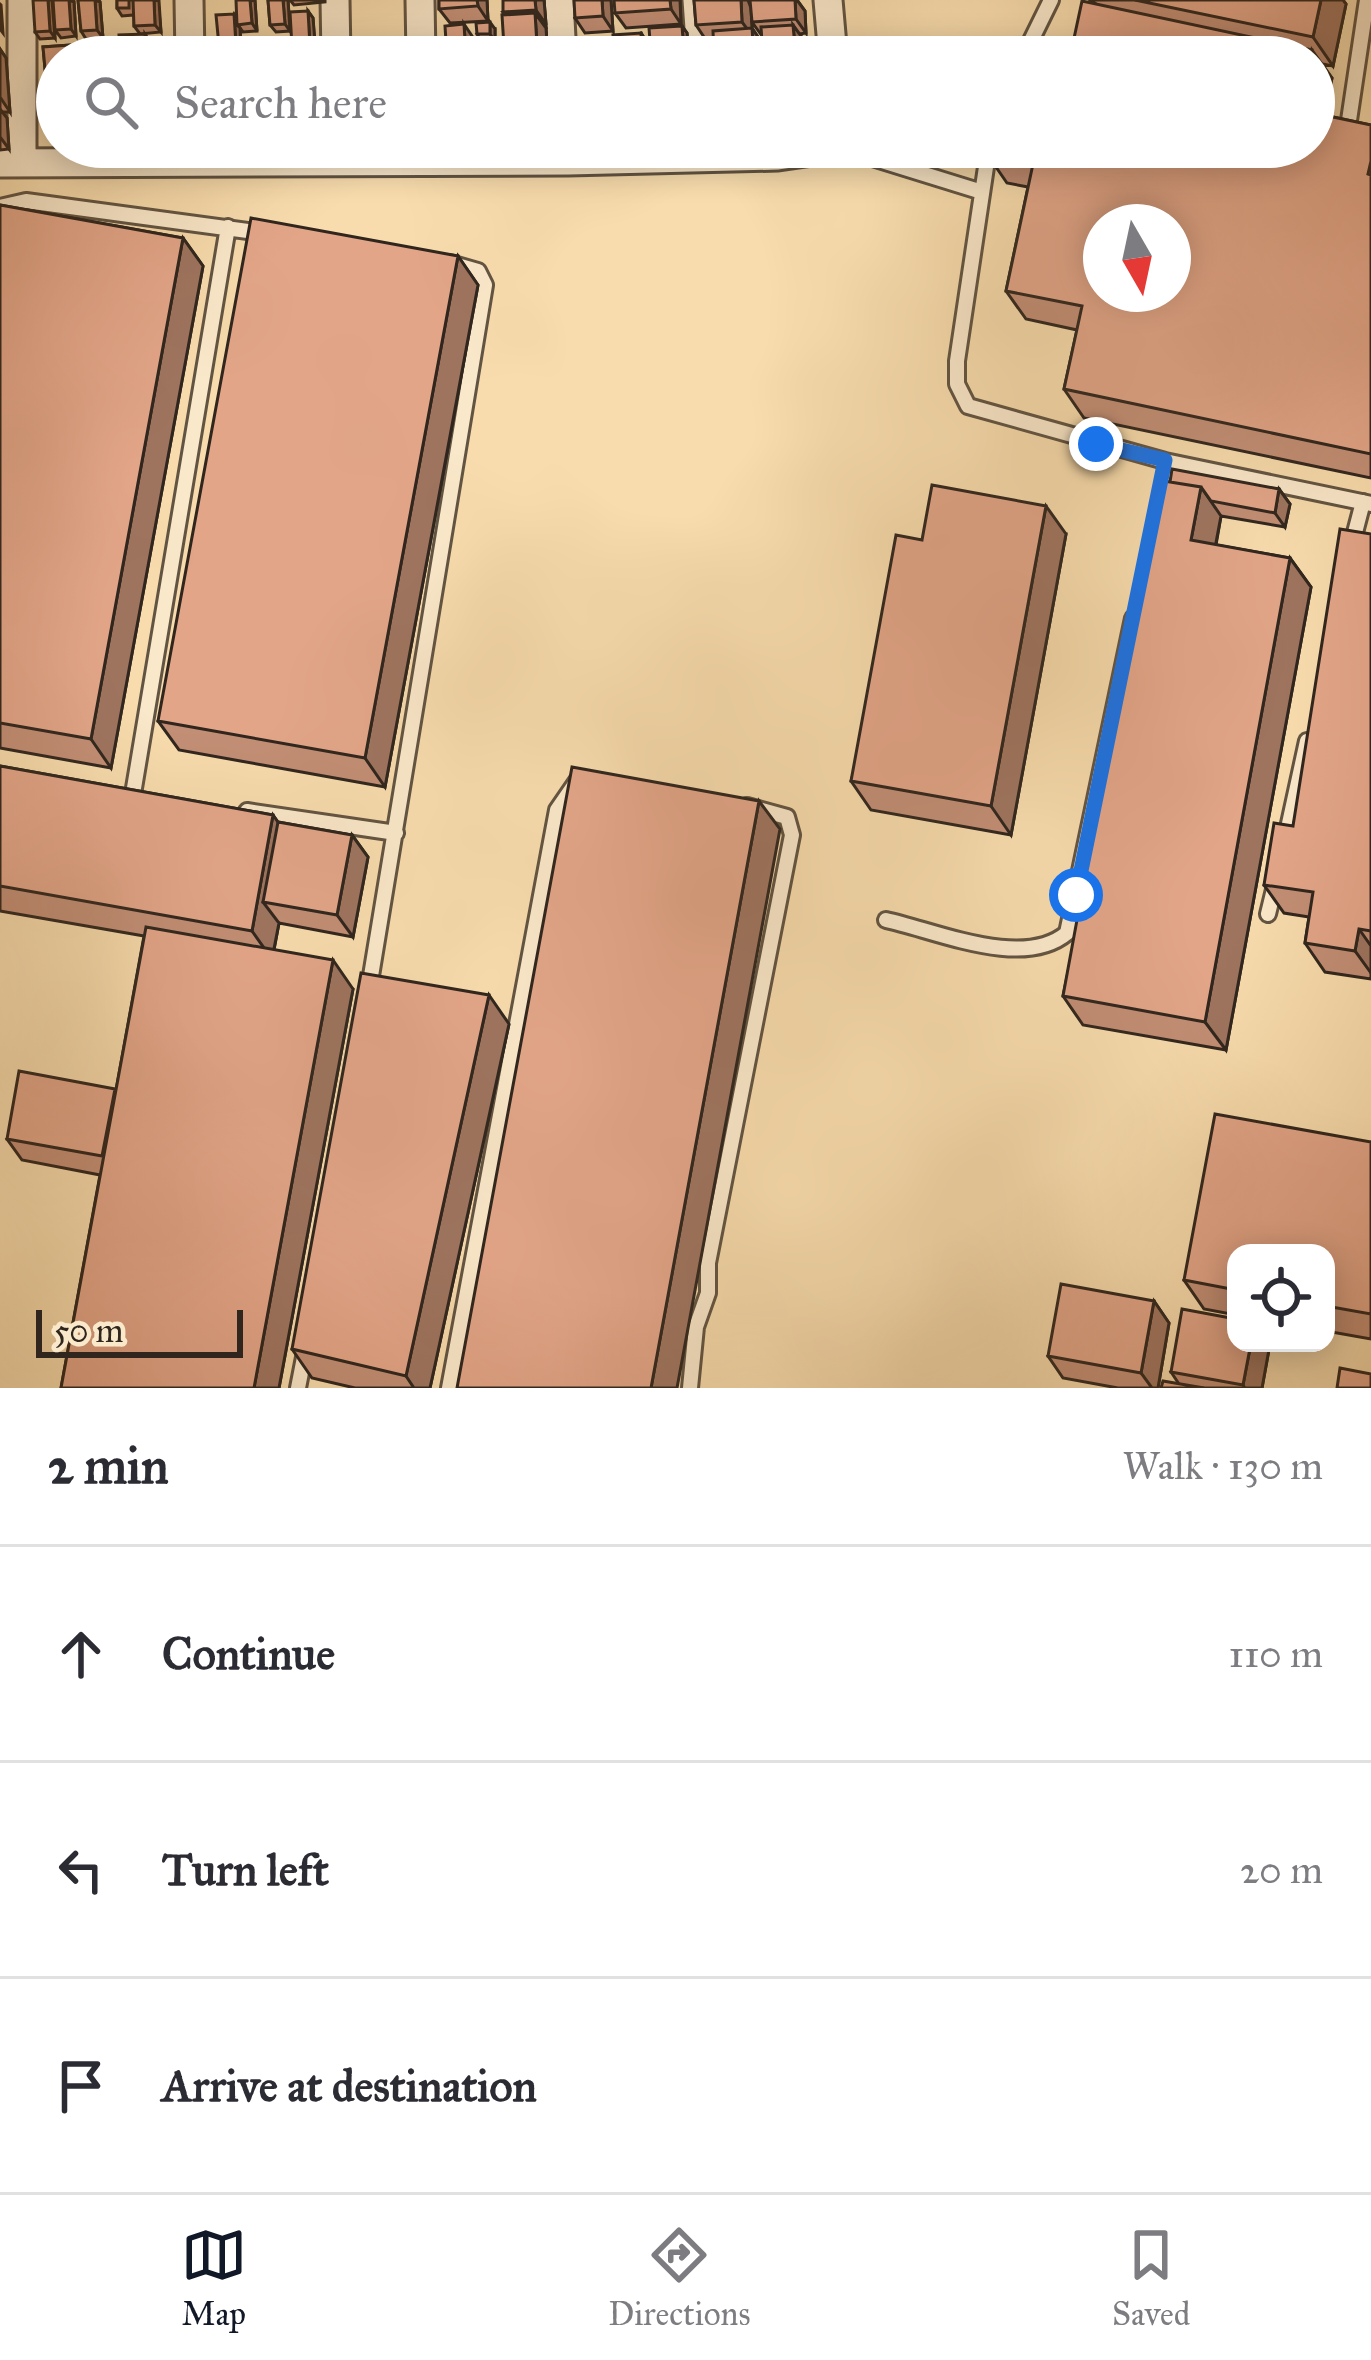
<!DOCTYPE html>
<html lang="en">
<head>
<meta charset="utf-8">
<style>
  :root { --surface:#fff; --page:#f7f7f7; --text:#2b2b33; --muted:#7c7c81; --line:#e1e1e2; --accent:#111827 }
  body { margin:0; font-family:"IM FELL Great Primer",serif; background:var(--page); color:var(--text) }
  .controls { position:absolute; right:36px; bottom:36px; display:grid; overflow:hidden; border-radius:24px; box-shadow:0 6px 30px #0003 }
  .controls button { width:108px; height:108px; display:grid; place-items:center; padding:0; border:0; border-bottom:3px solid var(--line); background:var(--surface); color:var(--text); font:60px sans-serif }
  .compass { position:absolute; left:1083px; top:204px; width:108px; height:108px; border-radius:50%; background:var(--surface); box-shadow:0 6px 30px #0003; rotate:171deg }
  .scale { position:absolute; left:36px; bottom:30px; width:207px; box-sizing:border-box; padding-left:12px; border:6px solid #30261e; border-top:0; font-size:33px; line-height:42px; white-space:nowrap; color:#30261e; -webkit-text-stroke:9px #fae8ca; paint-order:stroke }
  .stop { position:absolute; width:36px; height:36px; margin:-27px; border:9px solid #1a73e8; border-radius:50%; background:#fff }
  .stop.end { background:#1a73e8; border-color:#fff; box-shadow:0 3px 12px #0008 }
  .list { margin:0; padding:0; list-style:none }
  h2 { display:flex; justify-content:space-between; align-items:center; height:156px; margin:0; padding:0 48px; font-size:51px }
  h2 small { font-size:39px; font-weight:400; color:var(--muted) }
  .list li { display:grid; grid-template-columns:78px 1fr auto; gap:36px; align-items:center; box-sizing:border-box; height:216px; padding:0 48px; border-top:3px solid var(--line) }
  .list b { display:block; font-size:45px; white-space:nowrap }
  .list em { font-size:39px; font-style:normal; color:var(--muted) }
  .icon { flex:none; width:66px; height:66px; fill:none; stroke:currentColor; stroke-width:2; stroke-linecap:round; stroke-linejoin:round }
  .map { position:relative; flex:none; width:1371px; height:1388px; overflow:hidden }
  .search { position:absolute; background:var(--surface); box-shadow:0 6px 30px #0003; left:36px; right:36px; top:36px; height:132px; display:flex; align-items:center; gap:30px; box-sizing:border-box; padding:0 42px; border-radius:66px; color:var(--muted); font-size:45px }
  .sheet { height:804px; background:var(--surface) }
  nav { display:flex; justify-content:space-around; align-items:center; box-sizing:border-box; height:168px; border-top:3px solid var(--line); background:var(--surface); font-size:33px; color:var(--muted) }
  nav a { display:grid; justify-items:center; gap:6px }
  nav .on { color:var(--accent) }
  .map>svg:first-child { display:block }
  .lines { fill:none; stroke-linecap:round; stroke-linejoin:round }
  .lane-casing { stroke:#625442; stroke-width:20 }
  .street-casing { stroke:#625442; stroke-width:33 }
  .lane { stroke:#fae8ca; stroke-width:14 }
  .street { stroke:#fae8ca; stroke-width:27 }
  .wall { fill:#c28e75; stroke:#30261e; stroke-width:3; fill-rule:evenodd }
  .shaded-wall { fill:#9e745f; stroke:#30261e; stroke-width:3 }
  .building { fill:#e2a588; stroke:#30261e; stroke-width:3; fill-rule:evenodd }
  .route { stroke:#1a73e8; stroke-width:15 }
</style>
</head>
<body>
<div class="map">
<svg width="1371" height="1388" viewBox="0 0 1371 1388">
  <rect width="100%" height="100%" fill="#f8dcad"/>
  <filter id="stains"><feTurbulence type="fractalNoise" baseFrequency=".00167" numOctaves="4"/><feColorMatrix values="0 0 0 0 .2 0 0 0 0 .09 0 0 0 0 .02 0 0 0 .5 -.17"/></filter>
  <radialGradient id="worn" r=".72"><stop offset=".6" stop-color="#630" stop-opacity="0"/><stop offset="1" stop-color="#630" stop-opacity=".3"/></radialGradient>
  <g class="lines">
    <defs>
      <path id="lane" d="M1023,57L1051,0
        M1348,127L1367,0
        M989,147L957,361V384L968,406L1165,461L1371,504
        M840,148L982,192
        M0,207L26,201L262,233
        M1352,544L1363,502
        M133,794L228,227
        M247,811L396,833
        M1285,842L1307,741
        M1268,914L1276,881
        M886,920C937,931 1023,970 1067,933L1133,618
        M369,988L485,285L478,271L450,263
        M298,1388L306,1347
        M449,1388L557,810L577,781
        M690,1388L696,1327L708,1293V1263L792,835L787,817L747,806"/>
      <path id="street" d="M22,0V163
        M189,0L190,57
        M335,0L336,57
        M420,0L421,57
        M559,0L562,57
        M697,0L701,57
        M828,0L833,57
        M0,163L568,161L778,156L840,147"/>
    </defs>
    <use href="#lane" class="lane-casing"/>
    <use href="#street" class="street-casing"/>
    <use href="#lane" class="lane"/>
    <use href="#street" class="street"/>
  </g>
  <path class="wall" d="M78,0H99L100,2L103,38L86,39L81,31Z
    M117,0H158L161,32L140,34L134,26V15L122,16L117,8Z
    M268,0H288L290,31L276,32L270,25Z
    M290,0H325V2L294,5Z
    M439,0H487L488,21L450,23L439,9Z
    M544,0L546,24L543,25L546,28L548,57H495L506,50L504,47L506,15L503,12Z
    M611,0L613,31L585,33L575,18Z
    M680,0L681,24L626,28L615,13Z
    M694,0H748L751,8L750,0H797L805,11L806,33L799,34L804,40L805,57H714L713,40H706L696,25ZM751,8L752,22L762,36V43L752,28Z
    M1090,0H1343L1346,4L1333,66L1322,64L1332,78L1324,115L1371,125V478L1084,418L1064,389L1077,330L1026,319L1006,291L1028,187L1007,183L987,154L1314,147Z
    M52,1L55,38L40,39L35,32Z
    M255,1L257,31L243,32L240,28L241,52L224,54L219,46L234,14L237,19Z
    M74,2L76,36L61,38L55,30Z
    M308,11L313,18L315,50L295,51L292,47Z
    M682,26L687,33L689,57H592L610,39L613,45L641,33L646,41L647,56H653L651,53Z
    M495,29V41L482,42L477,34Z
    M70,45L78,57H57V106L47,91L43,47Z
    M0,49L6,58L10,112H2L7,118L9,149L0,150Z
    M138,147H164V148L140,150Z
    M264,147H290V149L267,151Z
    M447,147H506V153L452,157Z
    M520,147H557L558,150L524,153Z
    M586,147H633V155L593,157Z
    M636,147H653V150L639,151Z
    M655,147H693L657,150Z
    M778,147H812V149L781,151Z
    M0,205L183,238L203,266L111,768L0,748Z
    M458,256L478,285L385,787L179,750L158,721Z
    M1170,482L1279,489L1290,504L1285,527L1221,516L1216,545L1290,558L1311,587L1226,1050L1083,1025L1063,996Z
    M1066,534L1011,835L871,810L851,781L922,540Z
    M1371,534V979L1325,972L1305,943L1309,917L1284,913L1264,885L1293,826Z
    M0,766L273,815L278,822L352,835L368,857L353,937L279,923L274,950L353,989L279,1388H61L100,1175L22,1160L7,1139L116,1090L144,936L0,911Z
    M509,1024L430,1388H355L312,1378L292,1349Z
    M1371,1142V1339L1326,1331V1253H1236V1315L1204,1309L1184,1280Z
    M1154,1301L1169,1323L1158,1388H1118L1063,1378L1048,1356Z
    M1270,1344L1262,1388H1161L1179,1384L1171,1372Z"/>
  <path class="shaded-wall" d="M48,0H52L55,38L50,31Z
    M69,0L74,2L76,36L71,29Z
    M95,0L100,2L103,38L97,30Z
    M154,0L159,1L161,32L155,25Z
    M250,0L255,1L257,31L252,23Z
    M283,0H288L290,31L285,24Z
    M477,0H487L488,21L478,6Z
    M535,0H544L546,24L536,10Z
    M602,0H611L613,31L603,16Z
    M670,0H680L681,24L671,9Z
    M741,0H748L751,8L752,28L762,43L764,57H754L753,37L742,22Z
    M795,0H797L805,11L806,33L796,19Z
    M1321,0H1343L1346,4L1333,66L1313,37Z
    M0,4L1,5L3,33L0,29Z
    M308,11L313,18L316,54L310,46Z
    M535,13L546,28L548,57L537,45Z
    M234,14L239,22L237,25L240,28L241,52L236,45Z
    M490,22L495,29V41L490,34Z
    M464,24L474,39L475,57H466Z
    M793,25L804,40L805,57H796Z
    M682,26L687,33L689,57L684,51Z
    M641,33L646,41L647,57H643Z
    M145,34L155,48L156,57H146Z
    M0,49L6,58L10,112L0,97Z
    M1312,50L1332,78L1319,138L1314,131V57H1311Z
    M0,109L7,118L9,149L0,137Z
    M183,238L203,266L111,768L91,739Z
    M458,256L478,285L385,787L365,758Z
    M1201,487L1221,516L1211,569L1191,540Z
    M1279,489L1290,504L1285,527L1275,513Z
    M1046,506L1066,534L1011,835L991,806Z
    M1290,558L1311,587L1226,1050L1205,1022Z
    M759,801L780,829L677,1388H651Z
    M273,815L293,844L263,902L279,923L272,959L252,931Z
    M352,835L368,857L353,937L337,915Z
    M1359,929L1371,946V973L1355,951Z
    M333,960L353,989L279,1388H254Z
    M489,995L509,1024L430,1388H414L406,1376Z
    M1154,1301L1169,1323L1158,1388H1152L1141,1373Z
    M1251,1343L1270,1344L1262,1388H1245L1243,1385Z"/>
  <path class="building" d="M33,0H48L50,31L35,32Z
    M53,0H69L71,29L55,30Z
    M78,0H95L97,30L81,31Z
    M117,0H129V8H117Z
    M133,0H154L155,25L134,26Z
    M236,0H250L252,23L237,25Z
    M268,0H283L285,24L270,25Z
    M439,0H477L478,6L439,9Z
    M503,0H535L536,10L503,12Z
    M574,0H602L603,16L575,18Z
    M614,0H670L671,9L615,13Z
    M694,0H741L742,22L696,25Z
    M750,0H795L796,19L752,22Z
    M1135,0H1321L1313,37Z
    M1082,1L1312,50L1311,57H1070Z
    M308,11L310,46L292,47L290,12Z
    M535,13L537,45L504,47L502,15Z
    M234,14L236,45L219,46L216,15Z
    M490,22V34H477L476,23Z
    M464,24L466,57H447L445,26Z
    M793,25L796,57H763L761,27Z
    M682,26L684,51L651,53L649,28Z
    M752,28L754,57H714L713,31Z
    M641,33L642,56H614L613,35Z
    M145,34L146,57H120L119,35Z
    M610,39L611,55L592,56L591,41Z
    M70,45L71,57H57V90L47,91L43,47Z
    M535,48L536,57H495V51Z
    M316,50L317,57H280V52Z
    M594,56H679V57H594Z
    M1314,113L1371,125V161L1368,174L1371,175V454L1064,389L1082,306L1006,291L1033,164L987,154L988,147H1314ZM1101,222H1173V294H1101Z
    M52,114H57V138L54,139Z
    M0,205L183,238L91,739L0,723Z
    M251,218L458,256L365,758L158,721Z
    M1172,469L1279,489L1275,513L1211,501L1201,487L1170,482Z
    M1158,480L1201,487L1191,540L1290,558L1205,1022L1063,996Z
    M932,485L1046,506L991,806L851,781L896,535L922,540Z
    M1340,529L1371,534V931L1359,929L1355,951L1305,943L1313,892L1264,885L1274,823L1293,826Z
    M0,766L273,815L252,931L0,886Z
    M572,767L759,801L651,1388H457Z
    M278,822L352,835L337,915L263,902Z
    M146,927L333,960L254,1388H61Z
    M361,973L489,995L406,1376L292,1349Z
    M19,1071L115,1089L102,1156L7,1139Z
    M1215,1114L1371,1142V1314L1326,1306V1253H1236V1290L1184,1280Z
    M1061,1284L1154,1301L1141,1373L1048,1356Z
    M1182,1309L1236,1319V1343H1251L1243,1385L1171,1372Z
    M1340,1368L1371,1374V1388H1337Z
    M1163,1381L1204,1388H1161Z"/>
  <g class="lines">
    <path class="route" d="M1076,895L1165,460L1096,444"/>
  </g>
  <rect width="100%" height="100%" filter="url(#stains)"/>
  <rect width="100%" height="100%" fill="url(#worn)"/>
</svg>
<div class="controls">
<button><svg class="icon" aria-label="locate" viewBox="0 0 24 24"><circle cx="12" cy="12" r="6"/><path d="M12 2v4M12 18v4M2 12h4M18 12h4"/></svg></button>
</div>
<svg class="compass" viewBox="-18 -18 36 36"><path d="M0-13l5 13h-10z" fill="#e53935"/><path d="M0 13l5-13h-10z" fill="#7c7c81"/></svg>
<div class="scale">50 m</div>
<div class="stop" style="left:1076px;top:895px"></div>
<div class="stop end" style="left:1096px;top:444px"></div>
<div class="search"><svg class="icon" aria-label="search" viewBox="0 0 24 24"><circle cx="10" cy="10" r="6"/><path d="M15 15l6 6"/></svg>Search here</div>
</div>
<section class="sheet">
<h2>2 min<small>Walk · 130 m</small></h2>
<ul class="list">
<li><svg class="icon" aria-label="ahead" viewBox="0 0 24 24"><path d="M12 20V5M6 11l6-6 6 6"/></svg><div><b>Continue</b></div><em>110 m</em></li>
<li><svg class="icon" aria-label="left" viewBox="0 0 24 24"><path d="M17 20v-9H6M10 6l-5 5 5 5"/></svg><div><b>Turn left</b></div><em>20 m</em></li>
<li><svg class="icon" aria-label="arrive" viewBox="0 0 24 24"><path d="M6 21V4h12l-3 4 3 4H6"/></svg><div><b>Arrive at destination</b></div></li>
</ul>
</section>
<nav>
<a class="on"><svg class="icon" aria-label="map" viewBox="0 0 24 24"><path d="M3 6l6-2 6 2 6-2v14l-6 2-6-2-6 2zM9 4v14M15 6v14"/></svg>Map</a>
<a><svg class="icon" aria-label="directions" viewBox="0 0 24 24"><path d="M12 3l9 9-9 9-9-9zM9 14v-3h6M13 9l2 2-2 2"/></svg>Directions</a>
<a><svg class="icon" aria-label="saved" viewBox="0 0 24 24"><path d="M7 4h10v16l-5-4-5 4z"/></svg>Saved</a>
</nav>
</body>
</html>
